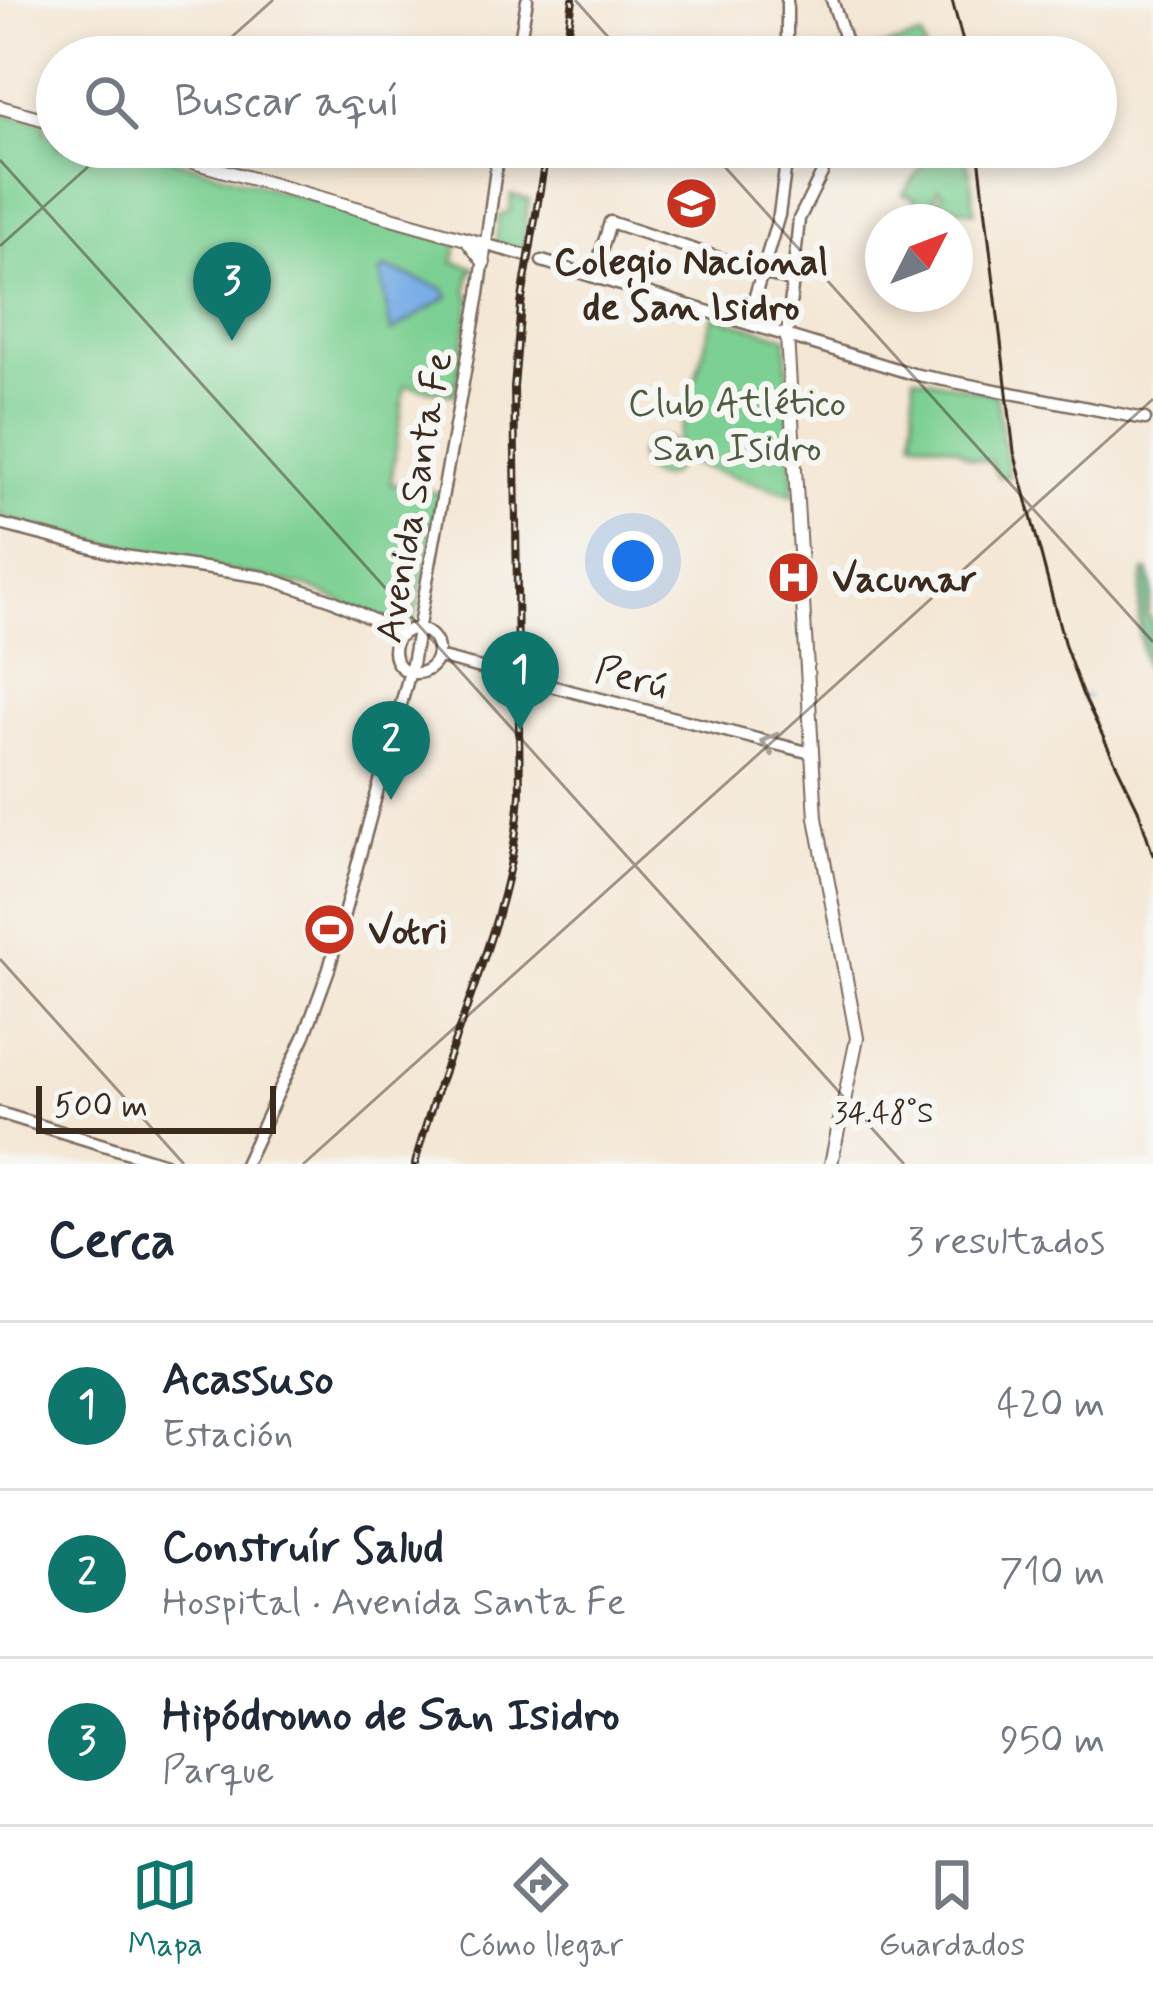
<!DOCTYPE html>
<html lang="es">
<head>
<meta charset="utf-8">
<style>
  :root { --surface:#fff; --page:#f6f6f7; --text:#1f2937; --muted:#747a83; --line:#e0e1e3; --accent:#0f766e }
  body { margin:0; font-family:Mynerve,sans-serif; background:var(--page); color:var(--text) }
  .compass { position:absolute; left:865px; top:204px; width:108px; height:108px; border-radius:50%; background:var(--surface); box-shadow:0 6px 18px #0003; rotate:48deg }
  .scale { position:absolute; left:36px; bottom:30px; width:240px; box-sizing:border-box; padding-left:12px; border:6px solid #3b2a1e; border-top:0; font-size:33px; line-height:42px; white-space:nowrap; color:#3b2a1e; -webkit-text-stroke:9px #f6f6f2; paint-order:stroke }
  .you { position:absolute; left:633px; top:561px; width:42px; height:42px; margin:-30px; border:9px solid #fff; border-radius:50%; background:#1a73e8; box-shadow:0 0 0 18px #1a73e833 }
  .badge { display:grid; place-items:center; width:78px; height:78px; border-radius:50%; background:var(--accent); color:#fff; font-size:39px; font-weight:700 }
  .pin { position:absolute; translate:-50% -99px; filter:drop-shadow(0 3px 6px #0008) }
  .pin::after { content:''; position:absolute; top:63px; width:42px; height:36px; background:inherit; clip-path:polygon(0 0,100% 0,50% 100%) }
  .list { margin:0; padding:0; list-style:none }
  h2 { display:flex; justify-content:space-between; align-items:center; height:156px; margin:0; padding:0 48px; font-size:51px }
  h2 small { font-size:39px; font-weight:400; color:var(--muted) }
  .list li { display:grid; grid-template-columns:78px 1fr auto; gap:36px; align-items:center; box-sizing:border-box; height:168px; padding:0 48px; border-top:3px solid var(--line) }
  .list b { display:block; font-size:45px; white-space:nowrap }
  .list p { margin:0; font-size:39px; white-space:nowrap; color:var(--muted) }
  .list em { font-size:39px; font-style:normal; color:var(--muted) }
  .icon { flex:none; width:66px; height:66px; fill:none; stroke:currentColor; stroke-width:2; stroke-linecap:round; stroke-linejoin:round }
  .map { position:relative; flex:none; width:1153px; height:1164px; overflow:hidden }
  .search { position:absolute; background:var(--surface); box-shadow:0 6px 18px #0003; left:36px; right:36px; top:36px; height:132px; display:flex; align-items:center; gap:30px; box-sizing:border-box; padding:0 42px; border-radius:66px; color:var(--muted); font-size:45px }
  .sheet { height:660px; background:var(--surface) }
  nav { display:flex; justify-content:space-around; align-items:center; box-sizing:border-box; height:168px; border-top:3px solid var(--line); background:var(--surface); font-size:33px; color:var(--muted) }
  nav a { display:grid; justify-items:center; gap:6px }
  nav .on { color:var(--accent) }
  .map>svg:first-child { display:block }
  .green { fill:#7dd093; stroke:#5c7d58; stroke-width:3 }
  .forest { fill:#66b27d; stroke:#506e4e; stroke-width:3 }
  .water { fill:#79aee6; stroke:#5a6c82; stroke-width:3 }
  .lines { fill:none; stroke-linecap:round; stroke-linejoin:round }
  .stream { stroke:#79aee6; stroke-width:3 }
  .secondary-casing { stroke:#7c6c5e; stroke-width:15 }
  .primary-casing { stroke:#7c6c5e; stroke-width:16 }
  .secondary { stroke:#fff; stroke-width:10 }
  .primary { stroke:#fff; stroke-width:12 }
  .tram { stroke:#3b2a1e; stroke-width:3 }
  .rail-casing { stroke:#3b2a1e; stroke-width:8 }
  .rail { stroke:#f6f6f2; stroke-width:3; stroke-dasharray:9; stroke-linecap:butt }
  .oneway { stroke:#a79f9a }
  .ticks { fill:none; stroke:#3b2a1e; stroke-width:3; stroke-opacity:0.45 }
  .labels { text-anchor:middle; stroke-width:12; stroke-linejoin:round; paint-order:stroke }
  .poi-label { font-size:39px; font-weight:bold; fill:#3b2a1e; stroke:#f6f6f2; text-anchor:start }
  .park-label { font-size:39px; fill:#4f5c41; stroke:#f6f6f2 }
  .street-label { font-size:39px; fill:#3b2a1e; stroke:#f6f6f2 }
  .ticks-label { font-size:30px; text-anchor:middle; fill:#3b2a1e; stroke:#f6f6f2; stroke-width:12; stroke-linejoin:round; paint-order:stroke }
</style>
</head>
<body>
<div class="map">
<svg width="1153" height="1164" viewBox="0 0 1153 1164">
  <rect width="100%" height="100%" fill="#f6f6f2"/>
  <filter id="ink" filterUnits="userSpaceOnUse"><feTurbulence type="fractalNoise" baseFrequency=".00833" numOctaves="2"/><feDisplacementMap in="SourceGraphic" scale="24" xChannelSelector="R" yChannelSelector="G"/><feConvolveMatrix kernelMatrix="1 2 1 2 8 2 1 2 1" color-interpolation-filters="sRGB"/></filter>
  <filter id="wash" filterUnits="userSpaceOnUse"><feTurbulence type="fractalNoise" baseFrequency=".004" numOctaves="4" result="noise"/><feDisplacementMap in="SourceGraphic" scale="48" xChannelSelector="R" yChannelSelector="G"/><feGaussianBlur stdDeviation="2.7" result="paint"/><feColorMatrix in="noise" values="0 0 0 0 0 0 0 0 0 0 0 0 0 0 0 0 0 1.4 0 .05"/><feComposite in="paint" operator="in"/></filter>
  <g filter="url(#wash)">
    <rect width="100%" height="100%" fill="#f4e7d5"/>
    <path class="green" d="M921,37L928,57L852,55Z
      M0,113L46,123L45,132L57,137V147H131L458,243L454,262L476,268L470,273L467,292L471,297L455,395L405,385L391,484L439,493L414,624L397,627L308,587L132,552L189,560L99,543L0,517Z
      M935,147H961L970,173L975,212L937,203L944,193L938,189L927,221L911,217L915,198L903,194Z
      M511,195L529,200L523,243L527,245L526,252L496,243L499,216L510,211Z
      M713,316L786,337L794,495L686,462L678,440Z
      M914,376L996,394L1009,477L998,476L990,462L969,457L955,447L913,439Z
      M639 457a20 20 0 1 1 40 0a20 20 0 1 1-40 0Z"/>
    <path class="forest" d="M1148,571C1153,583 1153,597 1147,613L1153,623V692C1138,652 1135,616 1144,572Z"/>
    <path class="water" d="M386,268L442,288L449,296L391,332L380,272Z"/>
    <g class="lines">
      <path class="stream" d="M1081,699L1088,696"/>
    </g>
  </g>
  <g filter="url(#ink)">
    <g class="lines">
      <defs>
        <path id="secondary" d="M832,0L851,57
          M517,57L527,0
          M787,57V0
          M487,245L524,255
          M542,261L913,374L1145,419
          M599,279L595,272L610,222L792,282
          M747,323L779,215L788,147
          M787,336L799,219L835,147
          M0,524L124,556L264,577L332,600L402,634
          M394 651a22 22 0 1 1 44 0a22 22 0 1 1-44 0Z
          M438,657L811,753
          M0,1113L165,1164
          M245,1164L305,1035L329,969L412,664L479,294L499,147"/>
        <path id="primary" d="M0,107L57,123
          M140,147L487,245
          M469,243L484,262
          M787,336L816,818L857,1038L831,1164"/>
      </defs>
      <use href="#secondary" class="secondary-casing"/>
      <use href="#primary" class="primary-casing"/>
      <use href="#secondary" class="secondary"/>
      <use href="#primary" class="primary"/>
      <path class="tram" d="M952,0L967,57
        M978,147L1014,452L1065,646L1082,693L1138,809L1153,855"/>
      <defs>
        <path id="rail" d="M564,57L573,0
          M415,1164C447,1038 512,924 520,793L514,387L521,305L547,147"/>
      </defs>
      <use href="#rail" class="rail-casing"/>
      <use href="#rail" class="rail"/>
    </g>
    <defs><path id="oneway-chevron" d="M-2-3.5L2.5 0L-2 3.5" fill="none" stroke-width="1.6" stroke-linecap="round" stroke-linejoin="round" transform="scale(3)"/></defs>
    <use class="oneway" href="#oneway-chevron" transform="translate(769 743) rotate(-166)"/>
  </g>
  <path class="ticks" d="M575,0L626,57M209,57L273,0M707,147L1153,642M0,160L904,1164M0,246L110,147M0,959L184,1164M303,1164L1153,399"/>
  <defs>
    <symbol id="university-disc" viewBox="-11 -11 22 22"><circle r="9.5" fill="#c8321e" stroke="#f6f6f2"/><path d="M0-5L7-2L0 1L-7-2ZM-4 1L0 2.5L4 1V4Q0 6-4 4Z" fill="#fff"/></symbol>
    <symbol id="hospital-disc" viewBox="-11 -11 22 22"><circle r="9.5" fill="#c8321e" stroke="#f6f6f2"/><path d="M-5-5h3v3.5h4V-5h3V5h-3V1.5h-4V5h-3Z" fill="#fff"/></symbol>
    <symbol id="stadium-disc" viewBox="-11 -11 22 22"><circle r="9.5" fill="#c8321e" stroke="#f6f6f2"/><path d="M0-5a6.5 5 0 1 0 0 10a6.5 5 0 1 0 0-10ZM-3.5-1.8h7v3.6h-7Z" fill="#fff"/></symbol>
  </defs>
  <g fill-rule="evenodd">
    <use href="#university-disc" x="662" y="174" width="59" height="59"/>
    <use href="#hospital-disc" x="764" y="548" width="59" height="59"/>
    <use href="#stadium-disc" x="300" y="900" width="59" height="59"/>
  </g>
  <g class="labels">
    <g class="poi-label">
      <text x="691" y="274" text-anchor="middle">Colegio Nacional<tspan x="691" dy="45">de San Isidro</tspan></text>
      <text x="832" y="591">Vacunar</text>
      <text x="368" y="943">Votri</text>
    </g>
    <g class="park-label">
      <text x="737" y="415">Club Atlético<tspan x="737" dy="45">San Isidro</tspan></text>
    </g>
    <g class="street-label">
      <text transform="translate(412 497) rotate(-80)" y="14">Avenida Santa Fe</text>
      <text transform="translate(632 676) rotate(15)" y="14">Perú</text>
    </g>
  </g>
  <g class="ticks-label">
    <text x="884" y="1122">34.48°S</text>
  </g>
</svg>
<svg class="compass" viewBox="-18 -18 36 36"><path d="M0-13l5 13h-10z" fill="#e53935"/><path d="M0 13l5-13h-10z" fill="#747a83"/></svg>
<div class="scale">500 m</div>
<div class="you"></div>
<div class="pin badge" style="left:520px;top:730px">1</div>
<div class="pin badge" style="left:391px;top:800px">2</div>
<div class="pin badge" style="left:232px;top:341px">3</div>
<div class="search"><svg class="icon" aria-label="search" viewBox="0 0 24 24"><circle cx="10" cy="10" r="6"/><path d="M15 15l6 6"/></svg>Buscar aquí</div>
</div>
<section class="sheet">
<h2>Cerca<small>3 resultados</small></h2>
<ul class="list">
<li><span class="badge">1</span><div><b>Acassuso</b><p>Estación</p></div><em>420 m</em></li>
<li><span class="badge">2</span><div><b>Construír Salud</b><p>Hospital · Avenida Santa Fe</p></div><em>710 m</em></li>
<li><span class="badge">3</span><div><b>Hipódromo de San Isidro</b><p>Parque</p></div><em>950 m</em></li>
</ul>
</section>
<nav>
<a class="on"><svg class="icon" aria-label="map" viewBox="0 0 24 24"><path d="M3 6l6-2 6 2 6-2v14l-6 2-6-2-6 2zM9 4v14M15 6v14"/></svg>Mapa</a>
<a><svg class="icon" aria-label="directions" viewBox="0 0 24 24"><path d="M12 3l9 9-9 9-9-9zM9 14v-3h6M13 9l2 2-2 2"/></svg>Cómo llegar</a>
<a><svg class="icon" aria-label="saved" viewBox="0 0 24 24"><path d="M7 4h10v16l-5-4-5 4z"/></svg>Guardados</a>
</nav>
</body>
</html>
